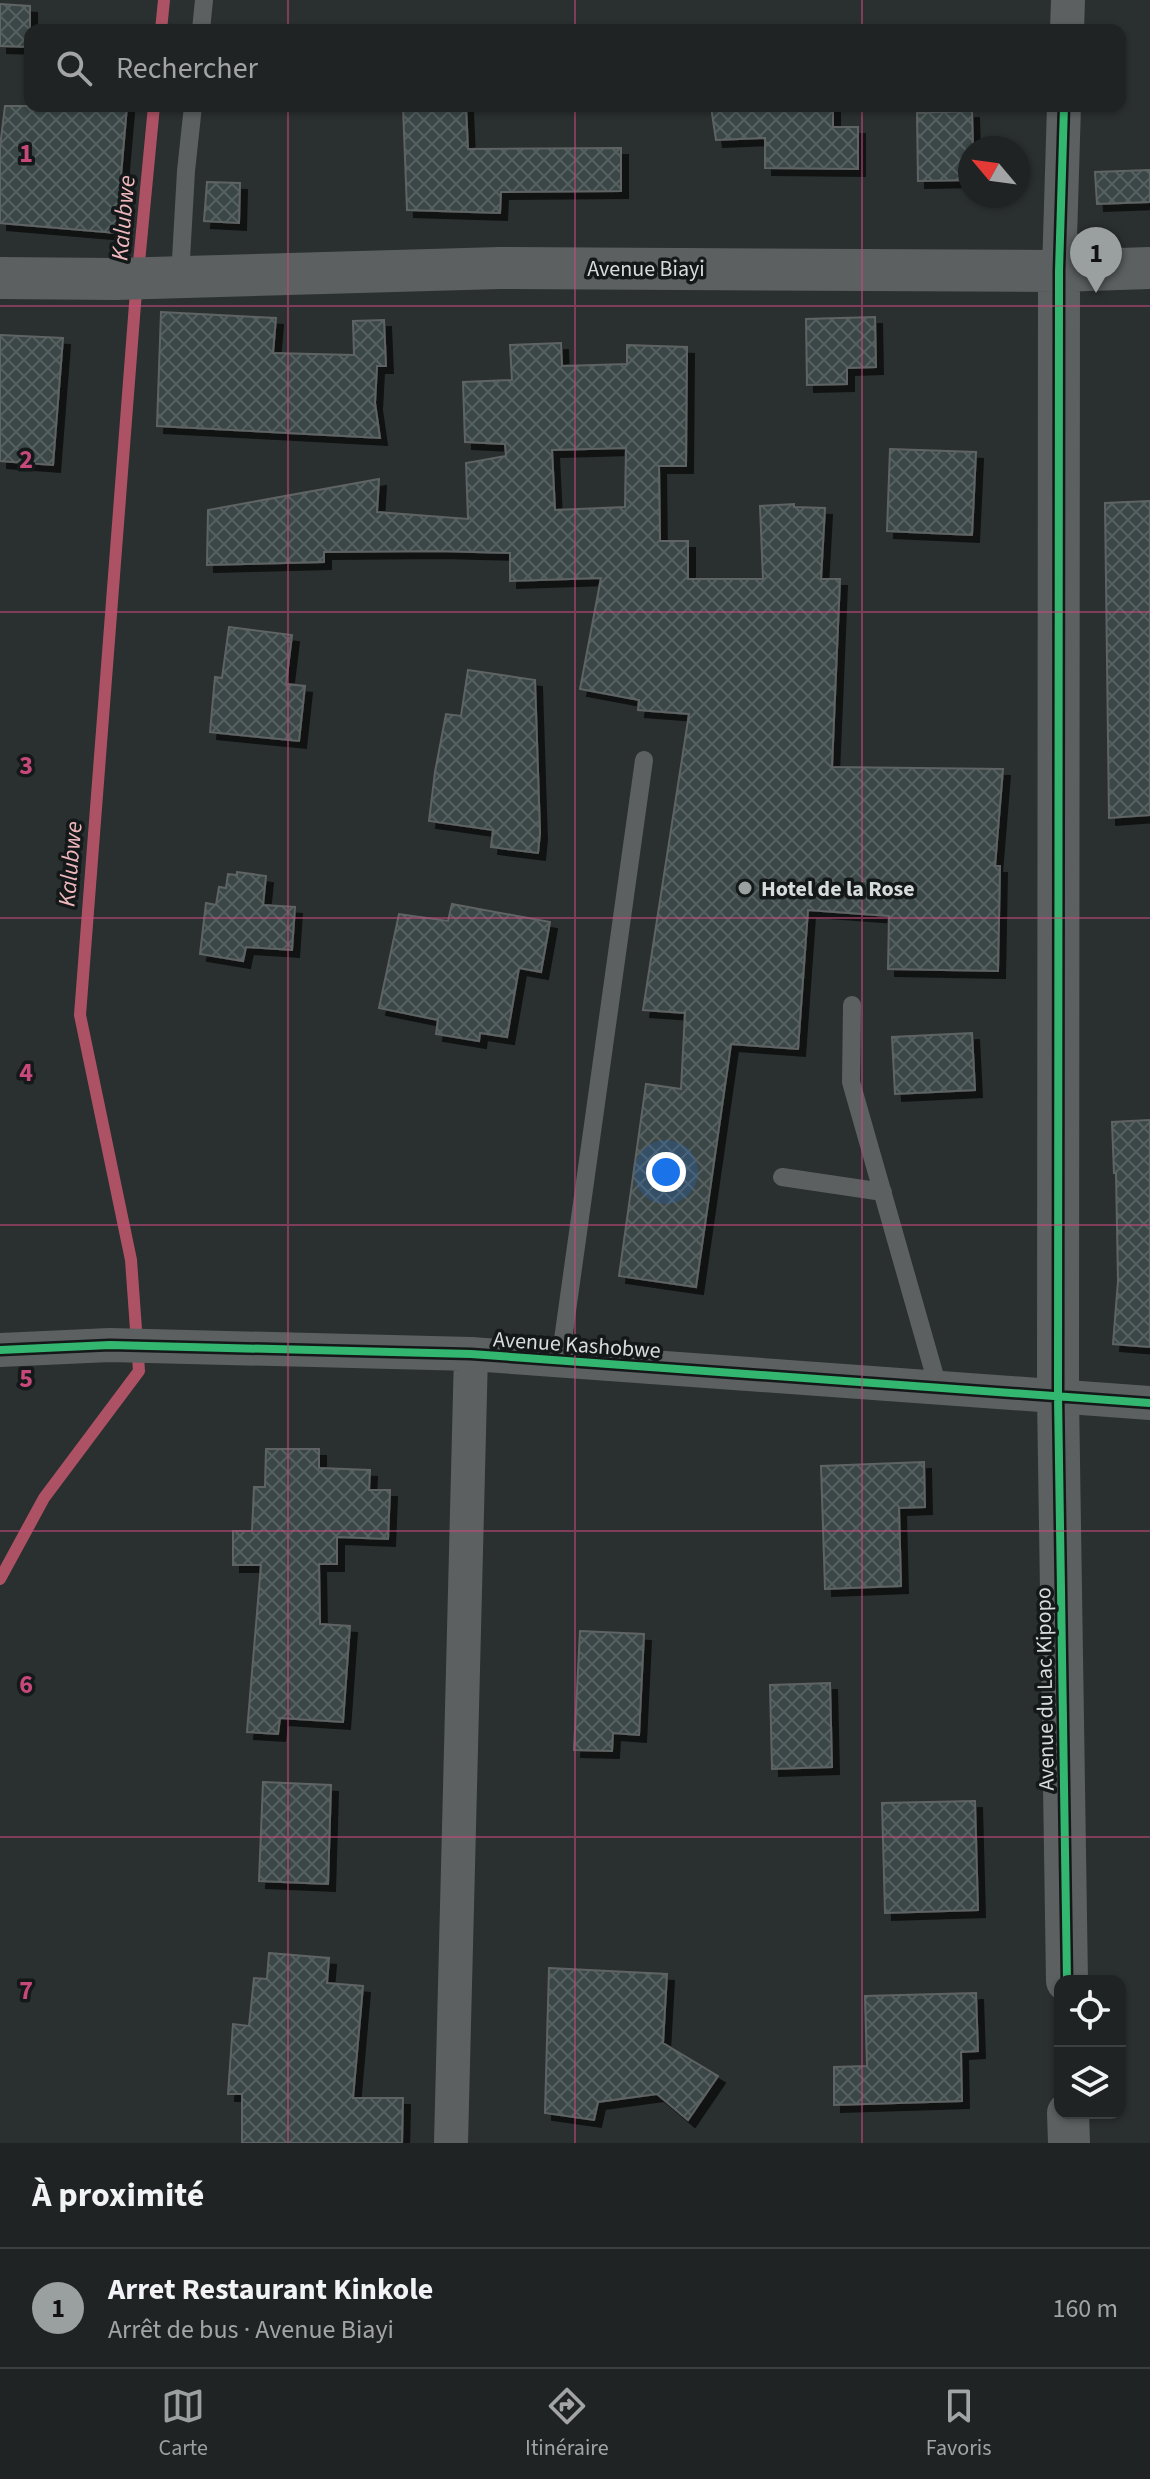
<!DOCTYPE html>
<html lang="fr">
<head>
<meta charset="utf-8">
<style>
  :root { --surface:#202323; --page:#2d2f30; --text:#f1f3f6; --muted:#a2a4a6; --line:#3d4041; --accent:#9a9f9f }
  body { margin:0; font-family:"Source Sans 3",sans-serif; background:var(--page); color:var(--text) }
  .controls { position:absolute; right:24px; bottom:24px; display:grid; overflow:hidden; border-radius:16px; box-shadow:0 2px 6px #0004 }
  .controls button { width:72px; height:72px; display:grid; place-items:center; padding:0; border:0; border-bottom:2px solid var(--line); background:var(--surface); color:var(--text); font:40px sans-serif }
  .compass { position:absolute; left:958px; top:136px; width:72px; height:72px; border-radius:50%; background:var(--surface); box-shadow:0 2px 6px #0004; rotate:299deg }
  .you { position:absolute; left:666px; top:1172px; width:28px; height:28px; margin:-20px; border:6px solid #fff; border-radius:50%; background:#1a73e8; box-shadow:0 0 0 12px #1a73e833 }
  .badge { display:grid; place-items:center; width:52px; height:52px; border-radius:50%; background:var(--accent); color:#111; font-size:26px; font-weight:700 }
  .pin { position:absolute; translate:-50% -66px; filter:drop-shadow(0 2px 4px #0008) }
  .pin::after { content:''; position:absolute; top:42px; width:28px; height:24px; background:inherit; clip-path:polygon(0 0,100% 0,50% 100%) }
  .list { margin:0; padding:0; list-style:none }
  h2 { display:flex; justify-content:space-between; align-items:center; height:104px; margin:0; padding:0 32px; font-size:34px }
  h2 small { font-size:26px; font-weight:400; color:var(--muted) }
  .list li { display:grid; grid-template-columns:52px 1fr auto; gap:24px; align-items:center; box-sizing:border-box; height:120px; padding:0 32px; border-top:2px solid var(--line) }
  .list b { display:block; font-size:30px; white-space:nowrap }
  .list p { margin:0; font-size:26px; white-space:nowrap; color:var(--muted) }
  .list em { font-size:26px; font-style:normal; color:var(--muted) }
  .icon { flex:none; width:44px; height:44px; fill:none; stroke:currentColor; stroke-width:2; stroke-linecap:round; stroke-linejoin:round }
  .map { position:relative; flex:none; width:1150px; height:2143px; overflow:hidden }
  .search { position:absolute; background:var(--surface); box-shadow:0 2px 6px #0004; left:24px; right:24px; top:24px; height:88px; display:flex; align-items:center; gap:20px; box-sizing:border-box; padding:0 28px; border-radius:16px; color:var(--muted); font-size:30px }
  .sheet { height:224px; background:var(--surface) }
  nav { display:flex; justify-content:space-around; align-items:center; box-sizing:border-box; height:112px; border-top:2px solid var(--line); background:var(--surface); font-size:22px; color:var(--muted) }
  nav a { display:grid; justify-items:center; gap:4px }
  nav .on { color:var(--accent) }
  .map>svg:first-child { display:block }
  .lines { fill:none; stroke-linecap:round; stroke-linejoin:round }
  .stream { stroke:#ad5264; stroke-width:12 }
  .building { fill:url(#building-cross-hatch); stroke:#5f6363; stroke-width:2; fill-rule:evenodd; filter:url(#shadow) }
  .service { stroke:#5c6060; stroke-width:18 }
  .minor { stroke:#5c6060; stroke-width:34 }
  .tertiary { stroke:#5c6060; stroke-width:42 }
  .cycleway-casing { stroke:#141818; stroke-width:13 }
  .cycleway { stroke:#33b770; stroke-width:8 }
  .grid { fill:none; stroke:#c7497b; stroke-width:2; stroke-opacity:0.55 }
  .poi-dot { fill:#9a9f9f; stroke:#141818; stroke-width:3 }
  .labels { text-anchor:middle; stroke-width:7; stroke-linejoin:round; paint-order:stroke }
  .street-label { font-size:22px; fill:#d6dcdc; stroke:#141818 }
  .poi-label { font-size:22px; font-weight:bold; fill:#d6dcdc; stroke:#141818; text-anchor:start }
  .water-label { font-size:24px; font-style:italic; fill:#efb8be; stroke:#141818 }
  .grid-label { font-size:26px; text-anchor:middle; font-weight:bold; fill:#c7497b; stroke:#141818; stroke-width:7; stroke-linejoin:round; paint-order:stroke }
</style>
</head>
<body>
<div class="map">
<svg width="1150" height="2143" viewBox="0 0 1150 2143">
  <defs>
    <pattern id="building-cross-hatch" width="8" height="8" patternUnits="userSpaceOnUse" patternTransform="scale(2)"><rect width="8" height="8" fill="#3a4646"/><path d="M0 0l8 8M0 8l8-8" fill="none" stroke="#566060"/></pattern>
    <filter id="shadow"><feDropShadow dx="7" dy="7" stdDeviation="0" flood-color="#0009"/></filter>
  </defs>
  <rect width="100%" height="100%" fill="#2a2f2f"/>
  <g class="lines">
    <path class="stream" d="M161,30L164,0
      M0,1579L44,1498L139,1371L131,1260L80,1015L135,304L154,106"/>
  </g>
  <path class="building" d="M0,4L30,6V47L0,46Z
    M5,106H127L116,233L0,223V147Z
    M403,106H466L468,149L621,148V191L501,192L500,213L407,210Z
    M738,106H833V127H858V169L765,168V138L716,140L711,107Z
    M972,111L973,148H970V180L918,181L917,113Z
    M1150,170V202L1097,204L1095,172Z
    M207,182L240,183L239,223L204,221Z
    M161,312L276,318L273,353L354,355L353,321L384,320L386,366H377L375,403L380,438L157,426Z
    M875,317L876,367L847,368V384L807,385L806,319Z
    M0,335L63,338L53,465L0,461Z
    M561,343L562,366L627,364V345L687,347L686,466H659L660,541H688V579H763L760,506L794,504V507L825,508L821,579H840L832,767L1003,769L995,866H1000L998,971L888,969L889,916L808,910L798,1049L731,1044L696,1287L619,1276L646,1084L681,1089L685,1013L643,1010L689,714L638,710L639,700L580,689L601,578L510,581V553L437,551L324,552V562L207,565L208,510L379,479L377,512L468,519L466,463L506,456L505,444L465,442L463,382L512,380L510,345ZM626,448L625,507L555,510L552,450Z
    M890,449L976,452L972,535L887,531Z
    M1150,501V815L1109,818L1105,503Z
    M229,627L292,635L286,684L305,686L299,741L210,732L215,677L222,678Z
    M468,670L535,680L540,833L538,853L491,847L493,830L429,821L435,772L446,714L461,716Z
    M237,872L266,876L263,905L295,907L292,950L246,947L243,961L200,954L206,903L216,905L219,887L226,888L228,874L237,875Z
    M452,904L550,922L541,972L519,968L507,1037L480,1033L479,1041L436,1034L438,1020L379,1008L399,914L448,921Z
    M972,1033L975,1090L895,1094L892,1037Z
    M1150,1120V1347L1113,1344L1118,1281L1116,1173H1114L1112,1122Z
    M266,1449H319V1468L370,1470L369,1490H390L388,1539L337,1537V1564H319L320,1624L350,1626L343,1722L280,1718L278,1734L247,1732L261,1565H233V1531H252L254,1487H265Z
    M924,1462L925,1507L899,1508L901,1586L825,1589L821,1466Z
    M580,1631L644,1634L639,1735L613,1733L612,1751L574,1750Z
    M830,1683L832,1767L772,1769L770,1685Z
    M263,1782L331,1785L328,1884L259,1881Z
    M975,1801L978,1910L885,1913L882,1803Z
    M269,1953L329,1958L327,1983L363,1986L353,2098H403L402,2143H242V2094H228L233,2024L249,2026L254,1978L267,1979Z
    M549,1968L667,1974L663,2043L718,2076L688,2120L657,2094L598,2102L594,2120L545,2113Z
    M976,1993L978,2051L961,2052L962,2101L834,2105V2067L867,2066L865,1996Z"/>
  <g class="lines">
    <path class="service" d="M201,30L204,0
      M180,277L186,171L193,106
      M852,1005L851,1082L938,1387
      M782,1177L883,1192
      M560,1361L644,760"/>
    <path class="minor" d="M1067,30L1068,0
      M1059,271L1064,106
      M0,1350L110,1345L471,1354L1150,1403
      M451,2143L471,1354"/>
    <path class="tertiary" d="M1059,271L1058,1396L1067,1981
      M0,278L116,279L500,268L1059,271L1150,268
      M1068,2113L1069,2143"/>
    <defs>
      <path id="cycleway" d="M1064,106L1059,271L1058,1396L1067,1981
        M0,1350L110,1345L471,1354L1150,1403"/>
    </defs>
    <use href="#cycleway" class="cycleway-casing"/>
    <use href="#cycleway" class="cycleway"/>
  </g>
  <path class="grid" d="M288,0V30M575,0V30M862,0V30M288,106V2143M575,106V2143M862,106V2143M0,306H1150M0,612H1150M0,918H1150M0,1225H1150M0,1531H1150M0,1837H1150"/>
  <circle class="poi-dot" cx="745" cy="888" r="8"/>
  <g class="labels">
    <g class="street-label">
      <text x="646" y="276">Avenue Biayi</text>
      <text transform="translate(577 1344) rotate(4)" y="8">Avenue Kashobwe</text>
      <text transform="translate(1044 1689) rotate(-91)" y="8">Avenue du Lac Kipopo</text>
    </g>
    <g class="poi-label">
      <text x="761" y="896">Hotel de la Rose</text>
    </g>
    <g class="water-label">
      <text transform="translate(123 218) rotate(-85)" y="8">Kalubwe</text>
      <text transform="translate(70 864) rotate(-85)" y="8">Kalubwe</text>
    </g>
  </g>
  <g class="grid-label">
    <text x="26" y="162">1</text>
    <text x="26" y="468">2</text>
    <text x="26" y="774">3</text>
    <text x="26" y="1081">4</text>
    <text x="26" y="1387">5</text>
    <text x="26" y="1693">6</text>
    <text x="26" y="1999">7</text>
  </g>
</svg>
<div class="controls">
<button><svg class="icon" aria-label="locate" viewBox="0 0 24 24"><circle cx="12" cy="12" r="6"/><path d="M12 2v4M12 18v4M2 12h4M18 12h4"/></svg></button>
<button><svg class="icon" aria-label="layers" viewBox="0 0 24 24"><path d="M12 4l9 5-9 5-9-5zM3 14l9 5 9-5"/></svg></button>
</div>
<svg class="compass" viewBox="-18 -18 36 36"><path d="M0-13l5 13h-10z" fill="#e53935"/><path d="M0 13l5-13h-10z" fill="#a2a4a6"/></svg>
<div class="you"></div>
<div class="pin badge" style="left:1096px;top:293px">1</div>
<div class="search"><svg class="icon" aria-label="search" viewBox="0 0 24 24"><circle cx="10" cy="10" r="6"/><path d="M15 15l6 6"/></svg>Rechercher</div>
</div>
<section class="sheet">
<h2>À proximité<small></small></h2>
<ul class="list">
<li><span class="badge">1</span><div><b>Arret Restaurant Kinkole</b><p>Arrêt de bus · Avenue Biayi</p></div><em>160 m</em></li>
</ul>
</section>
<nav>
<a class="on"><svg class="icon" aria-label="map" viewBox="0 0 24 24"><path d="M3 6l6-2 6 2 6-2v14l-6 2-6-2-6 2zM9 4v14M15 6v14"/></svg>Carte</a>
<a><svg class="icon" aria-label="directions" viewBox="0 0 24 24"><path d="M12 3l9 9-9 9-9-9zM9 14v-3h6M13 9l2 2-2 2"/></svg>Itinéraire</a>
<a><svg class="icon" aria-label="saved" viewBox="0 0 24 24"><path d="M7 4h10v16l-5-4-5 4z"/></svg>Favoris</a>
</nav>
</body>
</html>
